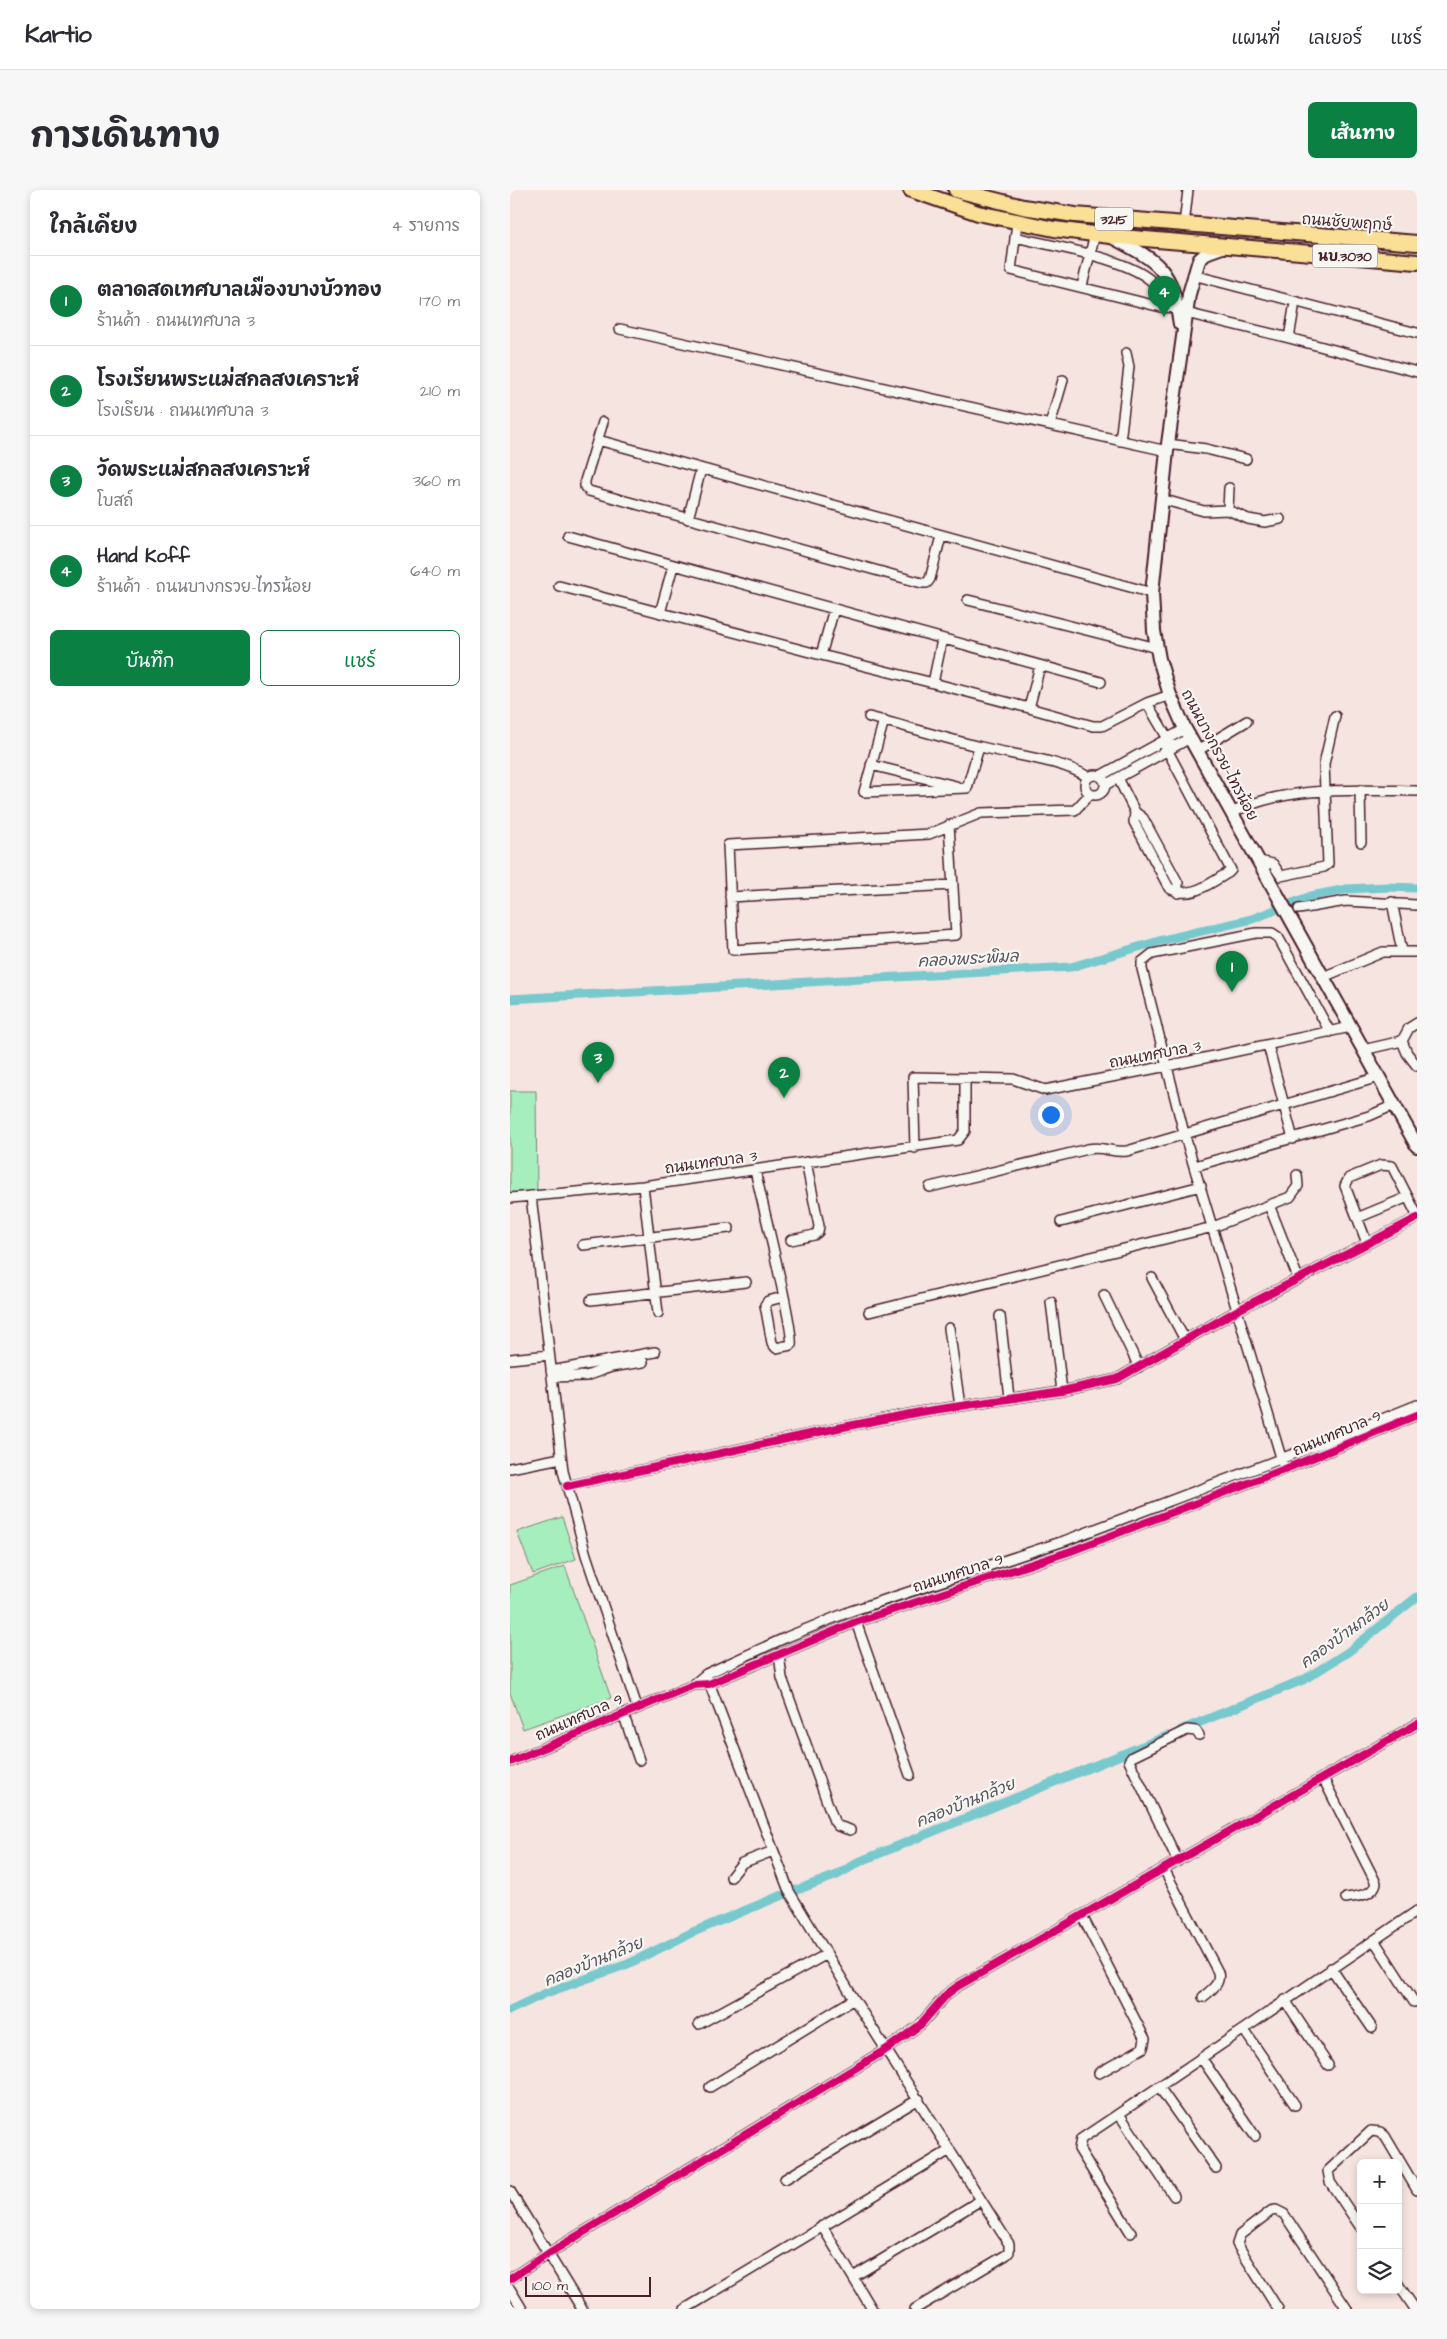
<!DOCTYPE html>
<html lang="th">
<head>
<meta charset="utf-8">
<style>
  :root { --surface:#fff; --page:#f7f7f7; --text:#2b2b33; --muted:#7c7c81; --line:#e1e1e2; --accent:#0b8043 }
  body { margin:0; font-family:"Architects Daughter","Playpen Sans Thai",sans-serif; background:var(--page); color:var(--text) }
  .controls { position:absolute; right:15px; bottom:15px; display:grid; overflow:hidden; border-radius:8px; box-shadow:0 2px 8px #0003 }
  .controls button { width:45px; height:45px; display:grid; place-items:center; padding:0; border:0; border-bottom:1px solid var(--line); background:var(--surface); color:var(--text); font:25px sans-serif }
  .scale { position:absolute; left:15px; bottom:12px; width:126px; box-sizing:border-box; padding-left:5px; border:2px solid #4a1f2b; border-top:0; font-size:14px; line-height:18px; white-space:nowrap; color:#4a1f2b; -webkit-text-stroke:4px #f6f6f2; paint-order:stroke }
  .you { position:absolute; left:540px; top:924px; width:18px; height:18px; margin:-12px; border:4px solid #fff; border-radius:50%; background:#1a73e8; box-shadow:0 0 0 8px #1a73e833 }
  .badge { display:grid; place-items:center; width:32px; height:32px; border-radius:50%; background:var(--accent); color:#fff; font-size:16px; font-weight:700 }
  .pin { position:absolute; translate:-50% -41px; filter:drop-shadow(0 1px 2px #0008) }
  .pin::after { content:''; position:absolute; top:26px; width:18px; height:15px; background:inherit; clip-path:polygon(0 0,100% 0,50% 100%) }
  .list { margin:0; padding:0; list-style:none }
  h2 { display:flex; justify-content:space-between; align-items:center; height:65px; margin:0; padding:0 20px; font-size:21px }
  h2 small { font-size:16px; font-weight:400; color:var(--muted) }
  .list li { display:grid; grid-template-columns:32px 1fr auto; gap:15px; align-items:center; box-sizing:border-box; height:90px; padding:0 20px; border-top:1px solid var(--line) }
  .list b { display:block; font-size:19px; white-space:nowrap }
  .list p { margin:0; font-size:16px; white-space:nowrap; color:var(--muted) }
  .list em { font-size:16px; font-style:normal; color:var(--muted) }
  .actions { display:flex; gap:10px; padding:15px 20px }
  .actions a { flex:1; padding:11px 0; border:1px solid var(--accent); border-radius:8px; text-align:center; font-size:18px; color:var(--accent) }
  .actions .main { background:var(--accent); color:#fff }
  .icon { flex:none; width:28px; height:28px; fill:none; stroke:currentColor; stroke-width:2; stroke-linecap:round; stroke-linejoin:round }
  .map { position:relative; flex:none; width:907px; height:2119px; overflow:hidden; border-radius:8px }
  header { display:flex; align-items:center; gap:30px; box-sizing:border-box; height:70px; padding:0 25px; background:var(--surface); border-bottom:1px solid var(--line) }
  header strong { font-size:24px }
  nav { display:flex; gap:28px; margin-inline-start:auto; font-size:18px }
  .intro { display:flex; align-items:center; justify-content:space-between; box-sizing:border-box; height:120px; padding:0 30px }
  h1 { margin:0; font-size:35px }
  .button { padding:12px 22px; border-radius:8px; background:var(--accent); color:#fff; font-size:18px; font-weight:700 }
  main { display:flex; gap:30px; padding:0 30px }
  aside { flex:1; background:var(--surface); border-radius:8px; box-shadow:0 2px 8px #0003 }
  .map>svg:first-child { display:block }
  .green { fill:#a6eebd; stroke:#788674 }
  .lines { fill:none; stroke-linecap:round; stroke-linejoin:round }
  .canal { stroke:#77c9cd; stroke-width:9 }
  .minor-casing { stroke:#4a1f2b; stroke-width:12 }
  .secondary-casing { stroke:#4a1f2b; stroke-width:16 }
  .primary-casing { stroke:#4a1f2b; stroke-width:18 }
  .minor { stroke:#f6f6f2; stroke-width:9 }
  .secondary { stroke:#f6f6f2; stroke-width:12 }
  .primary { stroke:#fadf96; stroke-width:14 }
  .cycleway-casing { stroke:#f6f6f2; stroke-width:11 }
  .cycleway { stroke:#d6006c; stroke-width:8 }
  .labels { text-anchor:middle; stroke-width:4.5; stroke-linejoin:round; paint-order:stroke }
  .shield { fill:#f6f6f2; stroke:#7e6067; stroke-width:1 }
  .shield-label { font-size:14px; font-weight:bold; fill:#4a1f2b }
  .street-label { font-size:15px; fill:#4a1f2b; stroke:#f6f6f2 }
  .water-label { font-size:16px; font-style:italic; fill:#58525c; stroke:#f6f6f2 }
</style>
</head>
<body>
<header>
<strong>Kartio</strong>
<nav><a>แผนที่</a><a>เลเยอร์</a><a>แชร์</a></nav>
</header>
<div class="intro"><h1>การเดินทาง</h1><a class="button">เส้นทาง</a></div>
<main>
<aside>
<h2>ใกล้เคียง<small>4 รายการ</small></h2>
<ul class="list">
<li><span class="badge">1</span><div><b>ตลาดสดเทศบาลเมืองบางบัวทอง</b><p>ร้านค้า · ถนนเทศบาล 3</p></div><em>170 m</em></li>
<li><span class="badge">2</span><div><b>โรงเรียนพระแม่สกลสงเคราะห์</b><p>โรงเรียน · ถนนเทศบาล 3</p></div><em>210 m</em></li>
<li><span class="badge">3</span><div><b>วัดพระแม่สกลสงเคราะห์</b><p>โบสถ์</p></div><em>360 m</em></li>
<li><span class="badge">4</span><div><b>Hand Koff</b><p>ร้านค้า · ถนนบางกรวย-ไทรน้อย</p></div><em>640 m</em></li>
</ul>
<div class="actions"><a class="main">บันทึก</a><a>แชร์</a></div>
</aside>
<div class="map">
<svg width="907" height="2119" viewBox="0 0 907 2119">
  <rect width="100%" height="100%" fill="#f6e4e0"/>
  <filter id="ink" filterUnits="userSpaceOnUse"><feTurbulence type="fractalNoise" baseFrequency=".02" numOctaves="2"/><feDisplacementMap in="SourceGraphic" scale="10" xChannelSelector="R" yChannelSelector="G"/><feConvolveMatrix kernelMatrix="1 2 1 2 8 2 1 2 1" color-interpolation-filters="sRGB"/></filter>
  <g filter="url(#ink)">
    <path class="green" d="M0,901H26L27,1005L0,1007Z
      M52,1327L66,1369L23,1384L7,1342Z
      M55,1376L101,1508L13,1539L0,1503V1395Z"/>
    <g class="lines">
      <path class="canal" d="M0,809L561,777L649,751L742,729L801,706L837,699L877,697L907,698
        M671,1540L795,1489L838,1462L907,1407
        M0,1820L36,1803L118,1774L183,1742L265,1708L327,1685L351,1671L657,1546"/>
      <defs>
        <path id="minor" d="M507,33L501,80L651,117L667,118
          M674,35L678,0
          M505,47C537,55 625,69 645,95C649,101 650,109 651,117
          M683,85L907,143
          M572,96L585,44
          M676,123L779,148L907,182
          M110,139L657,261
          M779,148L784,118
          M93,232L75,291V297L79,301L412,393H417L420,389L431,346
          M540,235L553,190
          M88,250L642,403
          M610,251L619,177L616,163
          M658,254L696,259L736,269
          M651,309L694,321L718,320L738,329L755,332L770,329
          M718,320L719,298
          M178,329L191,279
          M58,346L591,492
          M49,396L311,465
          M458,410L647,458
          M324,419L311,465L423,493
          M150,423L163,376
          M432,450L423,493L519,518
          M530,476L519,518L583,536H592L637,513L660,505
          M637,513L661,554
          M359,527C396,536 433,548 471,557C502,565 552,570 578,587
          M374,530L354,602L457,598L469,557
          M687,561L737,531
          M361,575L446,596
          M575 595a10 10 0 1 1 20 0a10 10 0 1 1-20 0Z
          M590,586L675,539
          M608,588L625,622L633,628L668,693V703
          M595,595L680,548
          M850,600L851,652
          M625,622L624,632L659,698C681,710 698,694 718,683L721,680L653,552
          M722,623C774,595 849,600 907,601
          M439,635L446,745L223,760L218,655L419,644L471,623L565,620L580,604
          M749,671L763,674L771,686L814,677L818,674L814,574L825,526
          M220,707L443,695
          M882,712L892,761
          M789,719L836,711L907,715
          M813,787L873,762H907
          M892,851L897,863L907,876
          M758,855L783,949
          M853,860L892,851L899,838L907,833
          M405,958L403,887L503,889L535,900L657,876L841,837
          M685,976L859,926L884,915
          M245,980C250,1004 285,1143 281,1155L266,1158L262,1153L255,1115L258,1111L273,1107
          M133,996L148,1123
          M420,997L578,959C594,956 602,963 617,961L869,887
          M21,1006L53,1281L76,1365L127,1517
          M0,1008L133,996L448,950L455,941V888
          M759,1015L788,1088
          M847,1028L898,1007
          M551,1032L691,996
          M281,1050L304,1045L308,1042L309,1036L296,972
          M857,1053L835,996L839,988L871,975L882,976L907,1025
          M73,1055L219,1038
          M642,1088L675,1150
          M594,1105L629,1177
          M81,1110L236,1092
          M541,1112L552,1201
          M359,1122L703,1037L780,1007L788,996L787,985
          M490,1126L499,1208
          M439,1138L450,1216
          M0,1169L39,1165
          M41,1181L145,1162
          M42,1187L76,1186L101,1177L133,1172
          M773,1274L674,943L632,779V772L642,764L746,743H762L768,747L820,842
          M0,1278L51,1268
          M57,1296L328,1238L410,1222L552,1201L607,1189L728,1120L907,1028
          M346,1432L400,1585
          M269,1464L272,1488L324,1631L328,1636L340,1640
          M198,1490L279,1701L344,1809L499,2054V2062L496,2065L405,2119
          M183,1495L196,1484L277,1447L341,1421L554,1351L815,1252L907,1215
          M113,1523L129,1570
          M0,1572L183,1495L199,1494L346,1432L561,1361L775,1279L907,1225
          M813,1588L866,1693C863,1706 847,1706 836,1708
          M668,1671L619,1571L622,1567L677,1540L686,1541L689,1545
          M654,1679L708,1782C711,1794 701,1800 693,1807
          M221,1687L232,1673L263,1661
          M572,1726L635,1849L633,1858L589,1883
          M864,1750L904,1812
          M821,1778L862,1838
          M775,1810L818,1875
          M189,1834L317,1764
          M734,1840L785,1915
          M692,1869L745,1946
          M200,1897L344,1809
          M649,1897L706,1978
          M609,1924L664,2006
          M275,1989L409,1909
          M0,2001L72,2119
          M312,2036L362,2119
          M851,2038L820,1992L818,1981L861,1941L870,1942L875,1946L907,2000
          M621,2043L569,1959L571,1949C684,1874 795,1797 907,1721
          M343,2087L471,2010
          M0,2089L39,2063L377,1859L410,1835L437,1804L448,1796L907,1534
          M888,2094L905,2119
          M0,2099L12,2119
          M175,2119L440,1960
          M768,2119L727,2054L730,2045L761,2021L766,2020L774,2024L837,2119"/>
        <path id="secondary" d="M600,46C649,72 661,77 670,134
          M715,56L698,62L689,70L679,104L657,261L642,403L644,441L649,469L660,505L675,539L907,956"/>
        <path id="primary" d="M401,0L468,23L544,39L600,46L907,72
          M446,0L513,17L565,25L907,53"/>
      </defs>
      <use href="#minor" class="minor-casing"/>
      <use href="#secondary" class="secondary-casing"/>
      <use href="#primary" class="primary-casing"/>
      <use href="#minor" class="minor"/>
      <use href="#secondary" class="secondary"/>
      <use href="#primary" class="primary"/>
      <defs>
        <path id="cycleway" d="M57,1296L328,1238L410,1222L552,1201L607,1189L728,1120L907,1028
          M0,1572L183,1495L199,1494L346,1432L561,1361L775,1279L907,1225
          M0,2089L39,2063L377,1859L410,1835L437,1804L448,1796L907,1534"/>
      </defs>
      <use href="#cycleway" class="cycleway-casing"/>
      <use href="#cycleway" class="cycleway"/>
    </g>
  </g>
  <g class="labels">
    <g class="shield">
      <rect x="585" y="17.5" width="38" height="23" rx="4"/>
      <rect x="802.5" y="54.5" width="65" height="23" rx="4"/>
    </g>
    <g class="shield-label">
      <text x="604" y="34">3215</text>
      <text x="835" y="71">นบ.3030</text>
    </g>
    <g class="street-label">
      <text transform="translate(837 32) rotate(4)" y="5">ถนนชัยพฤกษ์</text>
      <text transform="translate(710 565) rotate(62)" y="5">ถนนบางกรวย-ไทรน้อย</text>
      <text transform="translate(645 864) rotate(-11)" y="5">ถนนเทศบาล 3</text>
      <text transform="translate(201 972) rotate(-8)" y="5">ถนนเทศบาล 3</text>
      <text transform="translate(827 1243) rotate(-23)" y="5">ถนนเทศบาล 9</text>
      <text transform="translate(448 1383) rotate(-18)" y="5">ถนนเทศบาล 9</text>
      <text transform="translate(69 1527) rotate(-24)" y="5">ถนนเทศบาล 9</text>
    </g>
    <g class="water-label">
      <text transform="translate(458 768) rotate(-3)" y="6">คลองพระพิมล</text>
      <text transform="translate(834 1443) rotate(-36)" y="6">คลองบ้านกล้วย</text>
      <text transform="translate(455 1612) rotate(-22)" y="6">คลองบ้านกล้วย</text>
      <text transform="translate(83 1771) rotate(-22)" y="6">คลองบ้านกล้วย</text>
    </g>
  </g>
</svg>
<div class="controls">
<button>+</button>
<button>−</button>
<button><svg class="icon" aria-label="layers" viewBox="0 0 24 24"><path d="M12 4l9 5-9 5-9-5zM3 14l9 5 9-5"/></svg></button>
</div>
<div class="scale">100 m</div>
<div class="you"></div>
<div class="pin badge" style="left:722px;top:802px">1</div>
<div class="pin badge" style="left:274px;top:908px">2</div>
<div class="pin badge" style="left:88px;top:893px">3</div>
<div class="pin badge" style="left:654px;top:127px">4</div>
</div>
</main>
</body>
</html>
